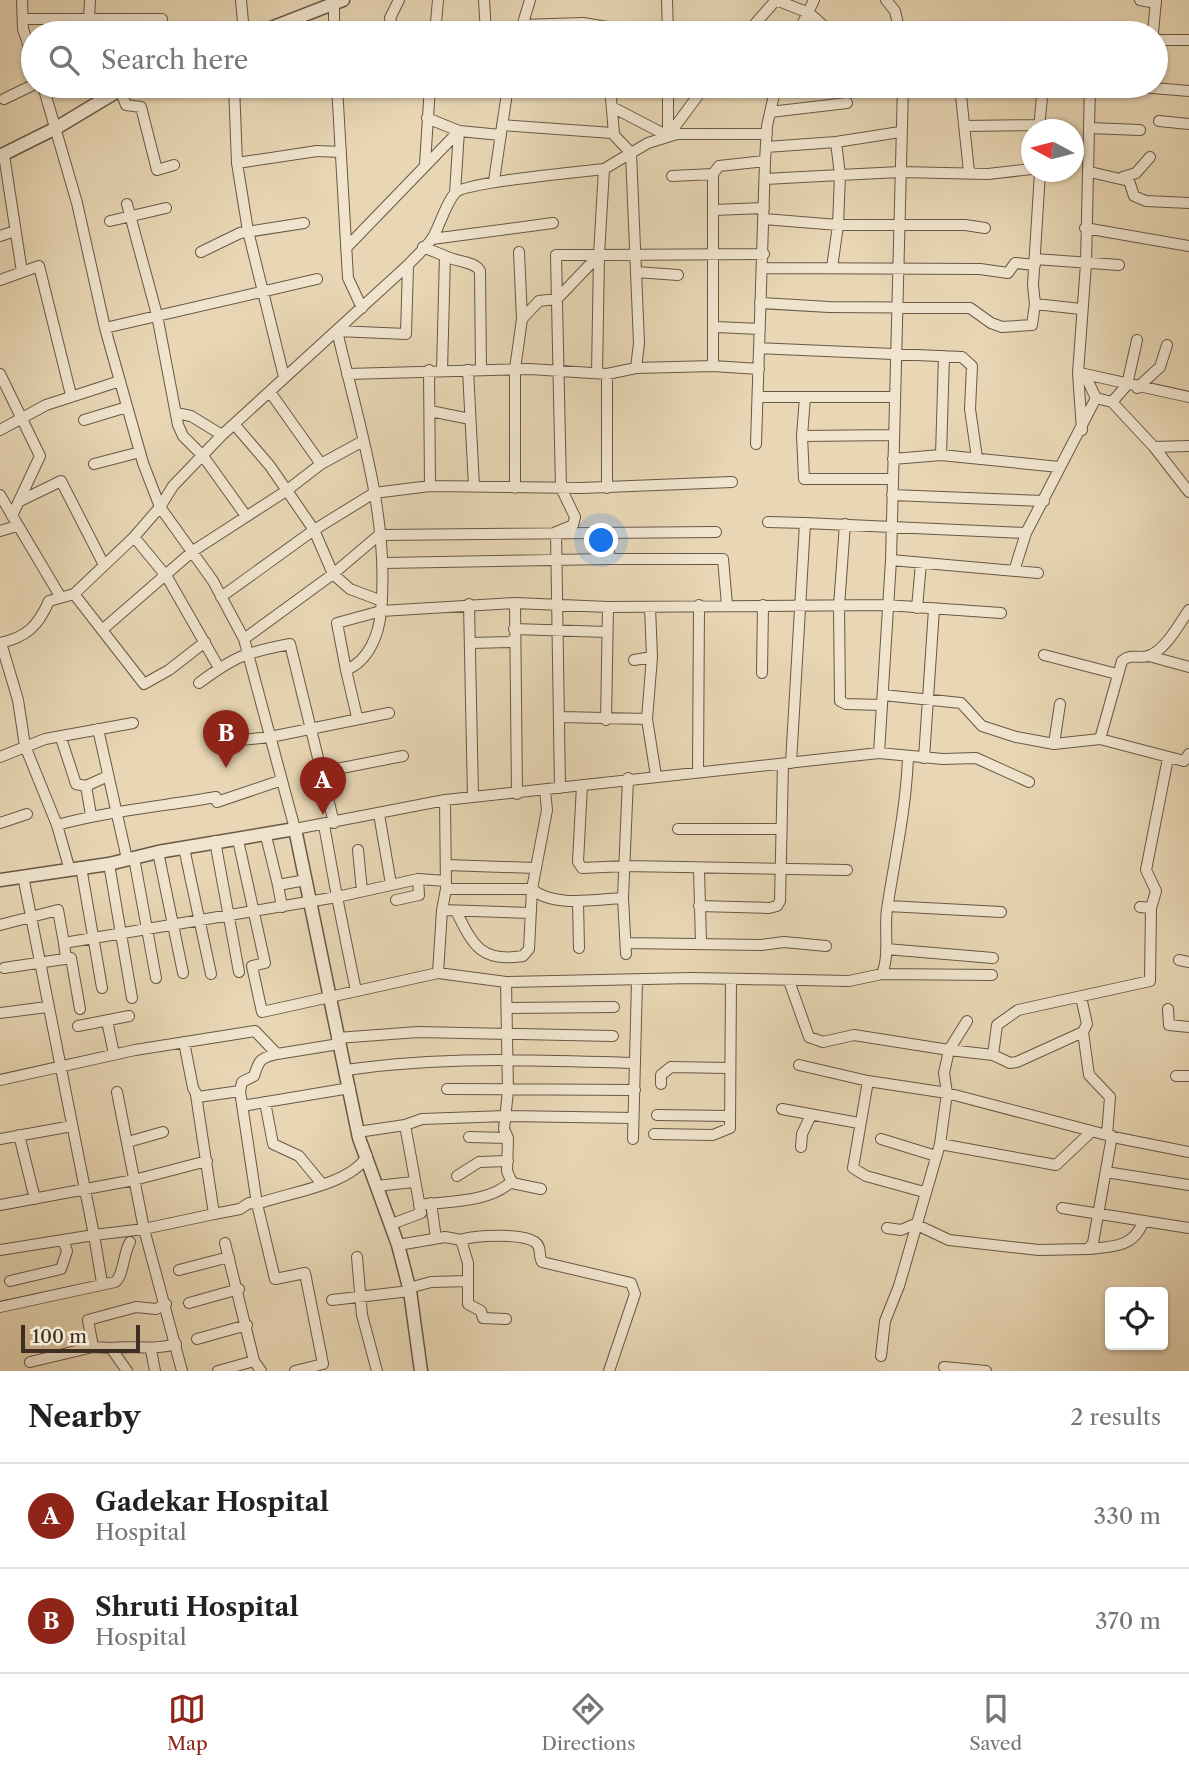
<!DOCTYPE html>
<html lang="en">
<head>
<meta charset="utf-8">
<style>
  :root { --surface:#fff; --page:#f6f6f6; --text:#222; --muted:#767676; --line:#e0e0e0; --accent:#8f2418 }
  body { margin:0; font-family:"Libre Caslon Text",serif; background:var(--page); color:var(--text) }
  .controls { position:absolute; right:21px; bottom:21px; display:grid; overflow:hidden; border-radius:7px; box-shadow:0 2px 5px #0004 }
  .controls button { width:63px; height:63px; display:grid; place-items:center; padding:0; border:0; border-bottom:2px solid var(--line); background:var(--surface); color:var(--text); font:35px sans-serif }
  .compass { position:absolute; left:1021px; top:119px; width:63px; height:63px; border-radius:50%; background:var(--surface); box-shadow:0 2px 5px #0004; rotate:277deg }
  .scale { position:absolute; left:21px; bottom:18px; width:119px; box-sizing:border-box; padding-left:7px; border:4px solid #3e2e22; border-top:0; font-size:19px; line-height:24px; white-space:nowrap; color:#3e2e22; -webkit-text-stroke:5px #f0e4ce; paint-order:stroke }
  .you { position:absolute; left:602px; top:541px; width:24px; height:24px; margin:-18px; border:5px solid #fff; border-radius:50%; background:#1a73e8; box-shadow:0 0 0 10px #1a73e833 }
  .badge { display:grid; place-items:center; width:46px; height:46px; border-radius:50%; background:var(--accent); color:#fff; font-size:23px; font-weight:700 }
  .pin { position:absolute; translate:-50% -58px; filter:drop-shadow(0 2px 4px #0008) }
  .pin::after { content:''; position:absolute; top:37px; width:24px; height:21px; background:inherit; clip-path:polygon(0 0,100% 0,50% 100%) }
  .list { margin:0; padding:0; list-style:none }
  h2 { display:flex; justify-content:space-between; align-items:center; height:91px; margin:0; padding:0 28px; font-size:30px }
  h2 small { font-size:23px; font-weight:400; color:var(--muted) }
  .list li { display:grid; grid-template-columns:46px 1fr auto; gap:21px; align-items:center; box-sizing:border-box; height:105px; padding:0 28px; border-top:2px solid var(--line) }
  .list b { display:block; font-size:26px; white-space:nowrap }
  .list p { margin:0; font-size:23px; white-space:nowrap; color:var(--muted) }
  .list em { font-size:23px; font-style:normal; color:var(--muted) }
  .icon { flex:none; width:38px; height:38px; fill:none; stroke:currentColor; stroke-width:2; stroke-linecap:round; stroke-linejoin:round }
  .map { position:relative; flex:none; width:1189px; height:1371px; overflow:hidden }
  .search { position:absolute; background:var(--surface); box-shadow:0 2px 5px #0004; left:21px; right:21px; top:21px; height:77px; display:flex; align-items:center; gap:18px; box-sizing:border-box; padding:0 24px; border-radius:38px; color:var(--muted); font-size:26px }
  .sheet { height:301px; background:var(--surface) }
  nav { display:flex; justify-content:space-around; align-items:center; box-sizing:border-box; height:98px; border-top:2px solid var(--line); background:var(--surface); font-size:19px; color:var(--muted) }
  nav a { display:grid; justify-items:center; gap:4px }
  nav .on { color:var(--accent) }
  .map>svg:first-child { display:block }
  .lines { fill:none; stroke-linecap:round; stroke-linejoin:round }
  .minor-casing { stroke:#685846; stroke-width:12 }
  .tertiary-casing { stroke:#685846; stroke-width:15 }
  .minor { stroke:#f0e4ce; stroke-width:10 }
  .tertiary { stroke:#f0e4ce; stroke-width:12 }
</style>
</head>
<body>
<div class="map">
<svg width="1189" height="1371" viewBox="0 0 1189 1371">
  <rect width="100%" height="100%" fill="#e8d6b4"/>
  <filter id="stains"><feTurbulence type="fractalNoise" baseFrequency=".00286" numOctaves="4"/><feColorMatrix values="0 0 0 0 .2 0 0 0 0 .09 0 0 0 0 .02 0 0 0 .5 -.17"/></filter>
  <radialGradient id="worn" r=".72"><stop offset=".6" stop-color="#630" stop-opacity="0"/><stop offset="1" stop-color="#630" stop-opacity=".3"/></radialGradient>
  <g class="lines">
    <defs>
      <path id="minor" d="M22,0L23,29L33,58
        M90,0L89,19L97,33
        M241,0L244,33
        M334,0V33
        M484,0L486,33
        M667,0L668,33
        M776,0L809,13L832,33
        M886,0L895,11L900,33
        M1140,0L1156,3
        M23,19H162
        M583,23L644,33
        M522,25L583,23L587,33
        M134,33L159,21
        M394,33L390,18L399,0
        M435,33L438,0
        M520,33L530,0
        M747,33L776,0
        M798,33L814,0
        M1153,33L1156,0
        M1156,40H1189
        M43,86L77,203L105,328L143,463L160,507L213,581L244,639L295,829L445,800L879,753L891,560L903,86
        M234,86L237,163L248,231L284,377
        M337,86L348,278L362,308
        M610,86L614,134
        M668,86V136
        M960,86L969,172
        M1129,86L1189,91
        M475,87L507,89
        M120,90L126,105L141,107L157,170L174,165
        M4,99L33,85
        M612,107L668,136
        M770,112L847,103
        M427,118L459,131L455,193
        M1159,121L1189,124
        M502,125L612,133L631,153L639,343L636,368
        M964,126L1039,125
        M1089,128L1090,86
        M1039,129L1043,86
        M900,132L836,142L840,175L900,172L988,174L1032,169
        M668,136L705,86
        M766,147L836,142
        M4,155L22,272
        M237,163L317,151L341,152
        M425,164L430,86
        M604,169L648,143L677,134H767
        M1040,172L1033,285L1035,304L1081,309
        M1090,172L1129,181L1134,196L1146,201L1189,203
        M672,176L713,174
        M1123,177L1136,173L1150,157
        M765,179L840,175L838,225L832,268
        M494,181L508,86
        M127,204L157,315L178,425L183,436L203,456L246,516
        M714,210L764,208
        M764,219L838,225H965L985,228
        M110,221L166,208
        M1085,228L1189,246
        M0,236L15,231
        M432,239L553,223
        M423,247L445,256L442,370
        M346,248L459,131L501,135
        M201,252L240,233L304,223
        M445,256C456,262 475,261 480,271L481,370
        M1035,259L1119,265
        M408,265L406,334L337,331C358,422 390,517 381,611L337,623L346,670C369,661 379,634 381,611L515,603L608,607L886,605L1001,613
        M763,268L980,269L1008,273L1015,263L1035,265
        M636,272L678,275
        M0,280L39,266L71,395
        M760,303L829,307L970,308L991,323L1002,327L1032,325L1035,304
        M522,319L539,301L557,299L599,255L764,254
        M716,327L760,329
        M105,328L317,279
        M759,348L962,357L972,366L970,409L977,458
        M713,366V174L719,166L765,161
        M429,370L430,486
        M468,370L474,487
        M597,373L599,255
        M1080,373L1189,397
        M0,374L40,456L12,516
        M347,374L530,369L607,374L636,368L713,366L759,369
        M607,374V488
        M1085,375L1096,398L1112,402L1154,447L1189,492
        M1137,388L1160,367L1167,345
        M270,392L321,464
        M758,397H894
        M1112,402L1127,385L1137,340
        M430,411L470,419
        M176,413L191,416L222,435
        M84,420L127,407
        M234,424L270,466L314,530L333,574L350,589L382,601
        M0,430L46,405L120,381
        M1082,430L1078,373L1086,264L1089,128L1140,130
        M802,436L805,397
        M756,444L765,161L767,126L776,86
        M1154,447L1189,446
        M941,455L944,356
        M893,459L941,455L1059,467
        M94,464L140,452
        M893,479H804L802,436L894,435
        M515,488V369L522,319L519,252
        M0,495L60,596
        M892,495L1044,501
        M22,500L61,481L104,565
        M768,522L805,523
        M845,524L839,606L840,701L846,704L882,705
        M0,531L17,526
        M556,532L560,788
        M609,532V559H723L727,605
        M134,537L167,577L219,668
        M891,560L1038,573
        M384,563L609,559
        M1014,571L1026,533L1096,398
        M74,594L144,684L169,670L205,642
        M221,597L314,530L374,493L430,486L581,488L732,482
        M515,603L517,794
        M469,604L473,797
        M650,607L652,657L647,719L656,776
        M917,608L921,563
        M514,629L607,632
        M102,630L193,551L286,491L321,464L363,441
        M244,639L333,574L379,535L716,532
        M0,643C27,637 38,626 49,601L74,594L134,537L160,507L173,486L222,435L408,265C416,256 427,247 433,237C441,223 445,205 455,193C465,182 580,172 604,169L599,255H556L561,488L575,517L573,525L556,532
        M1,643L18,700L25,746L57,825L69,867
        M471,643L510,642L514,639
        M1044,655L1117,674
        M1149,656L1189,667
        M634,660L652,657
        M346,670L357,717
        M762,673L763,605
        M199,683C235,656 247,652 290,644L334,823
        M883,695L961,703L982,726L1016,737L1054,744L1100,739L1184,761L1189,754
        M561,717L647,719
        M606,720L608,607
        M98,729L127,859
        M61,738L76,784L86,786
        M1100,739L1122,661C1131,653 1138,659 1148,656C1165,651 1179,624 1189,610
        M213,743L270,737L389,713
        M1054,744L1060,704
        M879,753L943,759L976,758L1029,782
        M0,757L45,739L133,723
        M924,758L934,609
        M791,763L805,523L1026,533
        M321,772L403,756
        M698,772L699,605
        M582,785L578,862L582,868L626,866L847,870
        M445,800L446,889L442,910L530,913
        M379,814L391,884
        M91,815L86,786L108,776
        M0,823L27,814
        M57,825C108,811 164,806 216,797L217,802L282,780
        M324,825L337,897L418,879L446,881
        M678,829H781
        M266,836L278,885L306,880
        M238,840L265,963L252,966L262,1012L438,973L506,982L508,1091L504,1129L508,1138
        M215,841L239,972
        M184,848L211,974
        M358,850L362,891
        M158,852L183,973
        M134,858L156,978
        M109,864L132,998
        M446,865L535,868
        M81,867L102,988
        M699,869L701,943
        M23,876L94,1235L144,1229L182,1371
        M278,885L282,907
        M446,889H532C553,908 597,899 623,898L628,778
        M623,898L626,954
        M396,900L419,895L418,879
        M578,902L579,948
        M699,906L769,908L777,906L780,901L783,764
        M888,906L1001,912
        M1151,908L1156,891L1146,870L1168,758
        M456,911C473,945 481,963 523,956L529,949L532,889L547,810L545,790
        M0,925L58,910L64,943
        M626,943L761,945L784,942L826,946
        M886,949L993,958
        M66,959L64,943L337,897L356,991
        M1179,960L1189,962
        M4,968L71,958L80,1009
        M438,973L442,910
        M882,974L992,975
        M789,981L809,1037L823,1042L854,1035L949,1050L944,1073L947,1093L1118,1138L1189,1152
        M506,982L692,978L849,981L882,974C890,954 884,930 887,909C895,857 906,810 908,757
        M507,1008L614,1007
        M1168,1009L1169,1025L1189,1027
        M0,1013L47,1007
        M107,1021L114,1054
        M967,1021L949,1050L993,1055L997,1025L1018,1010L1150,981L1151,908L1140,907
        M78,1026L129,1016
        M1083,1032L1089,1075L1110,1097L1107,1135
        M337,1038L418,1032L613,1036
        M184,1042L193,1088L198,1097L240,1091L257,1204L249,1203L240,1209L214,1214
        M993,1055L1010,1063L1017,1062L1083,1032L1087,1024L1081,997
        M799,1065L868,1081L947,1093L940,1144L899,1286L885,1321L881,1356
        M346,1070C442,1056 538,1060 635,1063
        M1176,1076H1189
        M0,1080L135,1050L255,1031L277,1054L339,1044
        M868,1081L853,1168L866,1176L924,1192
        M661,1084V1075L671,1067L728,1068
        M447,1089L635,1090
        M240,1091L242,1082L254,1076C259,1060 260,1058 277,1054
        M117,1092L144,1229L214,1214L196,1095
        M265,1102L273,1144L299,1156L322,1184
        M242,1106L350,1088
        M782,1109L859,1123
        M657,1115L729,1116
        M405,1125L422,1119L506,1116L633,1118
        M358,1132L405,1125L421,1213L392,1224
        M654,1134L713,1135L730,1128L731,979
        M19,1135L35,1199
        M469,1137L508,1138L507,1171L512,1183L541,1189
        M0,1139L72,1126
        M633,1139L637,981
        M881,1139L936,1156
        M128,1142L163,1132
        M940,1144L1056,1165L1092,1131
        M801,1147L802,1134L811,1115
        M1106,1172L1189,1185
        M457,1176L479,1162L508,1161
        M377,1186L413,1182
        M431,1203L436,1238
        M0,1205L134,1180L207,1161
        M419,1205C450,1201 489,1203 512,1181
        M1062,1208L1189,1228
        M887,1228L901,1230L915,1224L949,1240L1039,1250L1088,1249L1093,1243L1112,1136
        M225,1243L254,1361L261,1371
        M398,1245L445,1237L461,1240
        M1088,1249C1113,1247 1134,1247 1143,1222
        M0,1250L94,1235L102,1283
        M357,1257L362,1315L377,1371
        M179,1270L229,1257
        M10,1281L61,1269L67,1251L63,1240
        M409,1288L431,1282L468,1281
        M332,1300L410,1291
        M189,1303L239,1289
        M0,1307L115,1282C124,1275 123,1254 130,1242
        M506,1319L483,1318L481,1311L468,1304V1263L461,1240C475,1235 522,1233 535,1242C542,1247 538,1255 542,1262L631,1283L635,1294L609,1371
        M197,1339L247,1325
        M111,1348C134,1345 153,1351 176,1344
        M151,1350L155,1371
        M30,1362L93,1347
        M944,1367L986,1371
        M127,1371L111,1348L93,1347L88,1320L136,1307L156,1309L166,1304
        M218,1371L254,1361
        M295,1371L323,1364L305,1273L275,1279L257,1204C290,1192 350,1185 367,1156"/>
      <path id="tertiary" d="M258,33L343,0
        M0,156L56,128L126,86
        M0,880L109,864L158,852L295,829L359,1138L398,1245L410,1291L421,1371"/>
    </defs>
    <use href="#minor" class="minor-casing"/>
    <use href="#tertiary" class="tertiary-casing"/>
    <use href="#minor" class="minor"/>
    <use href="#tertiary" class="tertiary"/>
  </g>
  <rect width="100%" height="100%" filter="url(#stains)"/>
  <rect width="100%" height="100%" fill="url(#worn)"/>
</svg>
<div class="controls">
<button><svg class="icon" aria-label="locate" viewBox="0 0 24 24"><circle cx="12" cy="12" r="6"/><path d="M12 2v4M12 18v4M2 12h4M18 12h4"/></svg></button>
</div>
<svg class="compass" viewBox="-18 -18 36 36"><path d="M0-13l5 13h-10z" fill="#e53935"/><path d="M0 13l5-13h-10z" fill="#767676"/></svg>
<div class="scale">100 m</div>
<div class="you"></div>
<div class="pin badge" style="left:323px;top:815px">A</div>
<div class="pin badge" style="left:226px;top:768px">B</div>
<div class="search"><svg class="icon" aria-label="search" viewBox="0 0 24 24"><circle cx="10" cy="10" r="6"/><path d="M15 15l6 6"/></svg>Search here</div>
</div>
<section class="sheet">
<h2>Nearby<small>2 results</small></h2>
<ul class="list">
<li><span class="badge">A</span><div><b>Gadekar Hospital</b><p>Hospital</p></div><em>330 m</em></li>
<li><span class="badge">B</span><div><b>Shruti Hospital</b><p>Hospital</p></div><em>370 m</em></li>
</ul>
</section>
<nav>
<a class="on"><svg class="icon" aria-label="map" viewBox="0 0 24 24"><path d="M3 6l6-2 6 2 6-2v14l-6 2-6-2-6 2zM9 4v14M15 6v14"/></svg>Map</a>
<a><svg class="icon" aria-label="directions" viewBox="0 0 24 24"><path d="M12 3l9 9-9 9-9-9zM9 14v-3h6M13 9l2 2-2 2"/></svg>Directions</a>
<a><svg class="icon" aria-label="saved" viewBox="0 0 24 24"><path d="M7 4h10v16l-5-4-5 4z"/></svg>Saved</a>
</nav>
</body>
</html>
